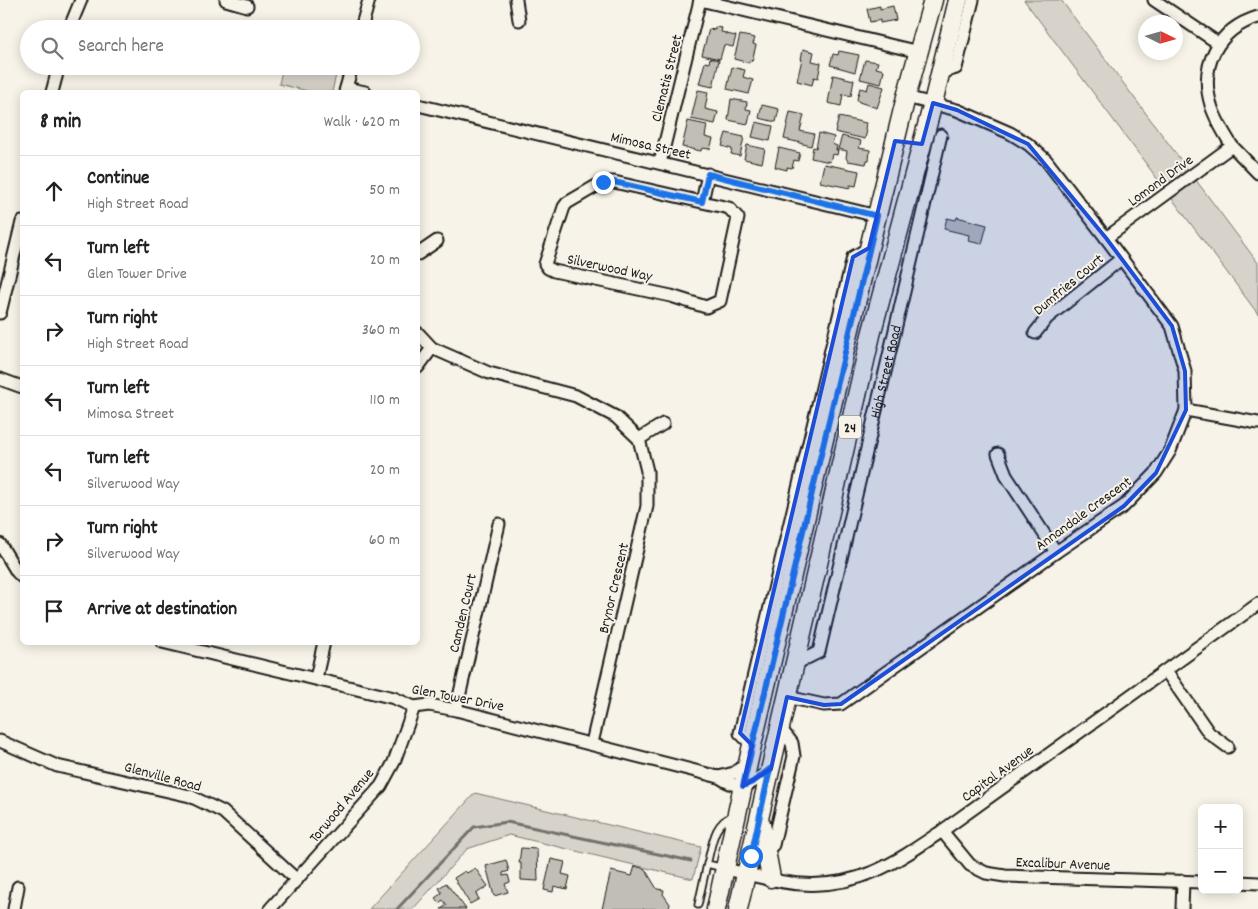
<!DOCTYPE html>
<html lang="en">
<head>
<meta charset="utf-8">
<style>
  :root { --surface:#fff; --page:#f6f6f6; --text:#222; --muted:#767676; --line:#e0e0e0 }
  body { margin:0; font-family:Dekko,sans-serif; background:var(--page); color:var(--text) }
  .controls { position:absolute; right:15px; bottom:15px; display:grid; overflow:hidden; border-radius:8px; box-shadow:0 2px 12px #0003 }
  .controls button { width:45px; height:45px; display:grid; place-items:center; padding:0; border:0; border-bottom:1px solid var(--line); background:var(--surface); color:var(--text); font:25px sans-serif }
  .compass { position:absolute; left:1138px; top:15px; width:45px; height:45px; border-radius:50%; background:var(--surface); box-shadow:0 2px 12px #0003; rotate:95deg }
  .stop { position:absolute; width:15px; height:15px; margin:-11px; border:4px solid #1a73e8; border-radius:50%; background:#fff }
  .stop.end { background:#1a73e8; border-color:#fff; box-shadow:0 1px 5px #0008 }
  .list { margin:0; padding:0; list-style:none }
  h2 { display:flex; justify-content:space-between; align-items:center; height:65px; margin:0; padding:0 20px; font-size:21px }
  h2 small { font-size:16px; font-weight:400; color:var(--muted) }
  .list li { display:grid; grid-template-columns:32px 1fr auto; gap:15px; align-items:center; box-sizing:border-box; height:70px; padding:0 20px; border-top:1px solid var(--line) }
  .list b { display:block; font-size:19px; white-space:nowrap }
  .list p { margin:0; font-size:16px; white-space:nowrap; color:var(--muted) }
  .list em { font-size:16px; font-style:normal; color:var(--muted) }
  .icon { flex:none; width:28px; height:28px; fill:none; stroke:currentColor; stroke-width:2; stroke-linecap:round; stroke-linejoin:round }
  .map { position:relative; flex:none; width:1258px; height:909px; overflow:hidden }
  .search { position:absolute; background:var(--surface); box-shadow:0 2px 12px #0003; left:20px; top:20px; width:400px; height:55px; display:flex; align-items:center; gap:12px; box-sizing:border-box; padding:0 18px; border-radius:28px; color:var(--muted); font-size:19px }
  .panel { position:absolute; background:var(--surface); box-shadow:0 2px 12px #0003; left:20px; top:90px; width:400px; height:555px; border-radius:8px }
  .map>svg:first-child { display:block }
  .green { fill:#d7d3cb; stroke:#7a7874 }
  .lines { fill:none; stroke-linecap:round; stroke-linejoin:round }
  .stream { stroke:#72716c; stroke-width:3 }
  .building { fill:#c0beb5; stroke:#1c1c1c }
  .service-casing { stroke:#1c1c1c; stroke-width:9 }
  .minor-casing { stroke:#1c1c1c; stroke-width:15 }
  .primary-casing { stroke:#1c1c1c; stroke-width:21 }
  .service { stroke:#f7f3e8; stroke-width:5.5 }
  .minor { stroke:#f7f3e8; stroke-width:11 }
  .primary { stroke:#f7f3e8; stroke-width:18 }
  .route { stroke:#1a73e8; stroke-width:6 }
  .marked { fill:#1d4ed8; fill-opacity:0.2; stroke:#1d4ed8; stroke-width:4; stroke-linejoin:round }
  .labels { text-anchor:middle; stroke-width:4; stroke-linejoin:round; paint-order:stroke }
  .shield { fill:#f7f3e8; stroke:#5e5c59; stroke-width:1 }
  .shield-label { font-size:14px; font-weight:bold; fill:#1c1c1c }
  .street-label { font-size:15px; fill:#1c1c1c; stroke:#f7f3e8 }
</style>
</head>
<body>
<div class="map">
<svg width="1258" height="909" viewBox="0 0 1258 909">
  <rect width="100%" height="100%" fill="#f7f3e8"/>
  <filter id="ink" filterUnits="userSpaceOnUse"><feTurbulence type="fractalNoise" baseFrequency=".02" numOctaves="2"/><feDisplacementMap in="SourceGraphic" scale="10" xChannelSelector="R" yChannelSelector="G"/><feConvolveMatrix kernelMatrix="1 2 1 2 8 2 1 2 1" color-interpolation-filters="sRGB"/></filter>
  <g filter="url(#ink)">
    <path class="green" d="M1024,0H1061L1258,263V314Z
      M283,66H338L332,92H312L279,84Z
      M475,793L701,847L693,879L509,835L467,849L413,909H369Z"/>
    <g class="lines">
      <path class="stream" d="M397,909L474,827L507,822L691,861"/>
    </g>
    <path class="building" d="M880,6V9L893,6L896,20L880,23V20L870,22L867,9Z
      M715,27L722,28L721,32L726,33V34L736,36L733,47L724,45L720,59L702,55L709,29L715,30Z
      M740,35L755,38L753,44L756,45L752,61L750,60L749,63L734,59Z
      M803,49L814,52L812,61L821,63L818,78L814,77L812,85L797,81L802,59H801Z
      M839,51L859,55L855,72L830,65L833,54L838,55Z
      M710,58L719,60L713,87L699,84L705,62L709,63Z
      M865,60L878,62L876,68L884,70L881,84L860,79Z
      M732,67L745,70L743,77L753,80L749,94L727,89Z
      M833,75L854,80L851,96L843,94L841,106L828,103Z
      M869,83L884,87L877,108L859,102L857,99L860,88L867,90Z
      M698,90L708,92L705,109L718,112L715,124L691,119Z
      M731,99L747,102L746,109L751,110L748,124L728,120Z
      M762,105L779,109L776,122L759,118Z
      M790,112L804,115L800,131L814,134L811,146L799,143L800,141L797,142L784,139Z
      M839,117L866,123L865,129L867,130L865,139L835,132Z
      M688,121L707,125L705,137L713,139L710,149L702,148L701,151L682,147Z
      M756,122L773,126L770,141L752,137Z
      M726,133L744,137L740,156L731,154L732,149L722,146Z
      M819,133L834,137L832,144L837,146L836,150H838L837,155L832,154L830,162L811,158L813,147L816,148Z
      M842,136L861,141L859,148L870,150L869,160H867L866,164L848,161L846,158L847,151L838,149Z
      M747,145L765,149L762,163L744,159Z
      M779,148L800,153L798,161L794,160L792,168L787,167V170L775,167Z
      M824,164L859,171L856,186L850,185V188L820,182Z
      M957,217L987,225L982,244L968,241L969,235L944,229L947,218L956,220Z
      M521,848L537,849L538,881L521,880V863H519Z
      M551,859L565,862L562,874L570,876L567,889L554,886L553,892L544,890Z
      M506,860L509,871L503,873V876L508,875L510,882L505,884L508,892L494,896L486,866Z
      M635,866L645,869L657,889L664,890L663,894L670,904L669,909H602L611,871L632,876Z
      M475,868L488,886L476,894L479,899L470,904L454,878L465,871L467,873Z
      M446,883L466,909H441L447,905L443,900L439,903L435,898L442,893L439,888Z"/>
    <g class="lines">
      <defs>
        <path id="service" d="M707,864C712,847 713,822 733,816
          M698,905L707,864L724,868"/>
        <g id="minor">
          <path d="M226,0L247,6"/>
          <path d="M516,0L519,20"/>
          <path d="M700,0L919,52"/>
          <path d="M1154,0L1218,43"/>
          <path d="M69,29L81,0"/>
          <path d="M361,29L369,0"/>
          <path d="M940,73L956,68L973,0"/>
          <path d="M346,88L365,92"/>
          <path d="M52,92L59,66"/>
          <path d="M345,92L352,66"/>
          <path d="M418,105L877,216"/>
          <path d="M1232,146L1258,173"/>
          <path d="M660,163L700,0"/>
          <path d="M702,202L614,182H603L567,203L564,207L545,264L548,268L554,271L671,296L706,307L720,301L738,218L729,208L702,202L708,174"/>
          <path d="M1106,238L1232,146C1224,133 1215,119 1211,105C1199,65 1218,29 1258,17"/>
          <path d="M418,254L437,241"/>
          <path d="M0,313L22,222"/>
          <path d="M418,333L432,348L489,373L576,396L616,417L639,439L647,471V506L592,743"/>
          <path d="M1035,333L1047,318L1121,259"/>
          <path d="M418,367L432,348"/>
          <path d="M0,379L22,387"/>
          <path d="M1186,410L1258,423"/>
          <path d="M639,439L663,424"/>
          <path d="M998,454L1007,477L1056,552"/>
          <path d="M0,544L17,572L22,577"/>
          <path d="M162,642L394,698L414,707L429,705L456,710L719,777C741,792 751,786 770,770"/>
          <path id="s1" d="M795,664L819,652L941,135"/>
          <path d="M1166,671L1209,733L1228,747"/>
          <path d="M316,678L324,642"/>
          <path d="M787,697L824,705L841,704L1056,552L1124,506L1156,473L1170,451L1186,410L1185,371L1172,326L1106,238L1046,160L1028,144L1010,133L957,110L906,97"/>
          <path d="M456,710L499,524"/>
          <path d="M0,741L57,766L190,796L223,812L297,880"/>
          <path d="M752,745L740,733L853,257L869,248"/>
          <path d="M719,777L734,773L748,763"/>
          <path d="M942,831L970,865L986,873L1005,876L1202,882"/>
          <path d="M773,845L794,756L792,743L780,728"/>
          <path d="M726,869C749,874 778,883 801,884C860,888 896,862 942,831L1258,604"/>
          <path d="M1239,882L1258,883"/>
          <path d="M14,909L18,887"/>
          <path d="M270,909L381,786L394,762L414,707"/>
          <path d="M1182,909L1183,881"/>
        </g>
        <path id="primary" d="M761,824L771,878
          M716,909L752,745L869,248L906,97L933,0
          M738,909L871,335L933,103L958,0"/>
      </defs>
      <use href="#service" class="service-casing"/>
      <use href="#minor" class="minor-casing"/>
      <use href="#primary" class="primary-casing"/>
      <use href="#service" class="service"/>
      <use href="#minor" class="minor"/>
      <use href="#primary" class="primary"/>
    </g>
  </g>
  <g class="lines" filter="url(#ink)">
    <path class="route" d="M603,182H614L702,202L708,174L877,216L743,786L753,782L770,769L751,856"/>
  </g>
  <path class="marked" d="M933,103L957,110L1028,144L1106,238L1172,326L1185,371L1186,410L1156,473L1124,506L841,704L824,705L787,697L771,769L743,786L752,745L740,733L853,257L869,248L895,141L922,144Z"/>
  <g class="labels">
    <rect class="shield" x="839" y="415.5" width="22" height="23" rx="4"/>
    <g class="shield-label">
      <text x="850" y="432">24</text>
    </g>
    <g class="street-label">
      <text transform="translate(666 78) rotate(-76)" y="5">Clematis Street</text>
      <text transform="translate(651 145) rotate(13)" y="5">Mimosa Street</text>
      <text transform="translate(1160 180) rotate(-36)" y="5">Lomond Drive</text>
      <text transform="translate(610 267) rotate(12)" y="5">Silverwood Way</text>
      <text transform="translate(1068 284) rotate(-40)" y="5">Dumfries Court</text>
      <text dy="5" stroke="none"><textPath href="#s1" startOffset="315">High Street Road</textPath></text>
      <text transform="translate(1083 513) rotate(-36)" y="5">Annandale Crescent</text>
      <text transform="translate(613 588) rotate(-77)" y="5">Brynor Crescent</text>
      <text transform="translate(462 613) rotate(-77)" y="5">Camden Court</text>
      <text transform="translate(458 697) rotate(11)" y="5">Glen Tower Drive</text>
      <text transform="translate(997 773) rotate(-36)" y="5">Capital Avenue</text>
      <text transform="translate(163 776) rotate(15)" y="5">Glenville Road</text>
      <text transform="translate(341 805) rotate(-50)" y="5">Torwood Avenue</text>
      <text transform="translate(1063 863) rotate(2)" y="5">Excalibur Avenue</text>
    </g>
  </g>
</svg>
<div class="controls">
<button>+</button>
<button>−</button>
</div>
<svg class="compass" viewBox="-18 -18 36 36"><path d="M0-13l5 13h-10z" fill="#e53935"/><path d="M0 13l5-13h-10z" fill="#767676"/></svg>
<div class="stop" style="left:751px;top:856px"></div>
<div class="stop end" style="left:603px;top:182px"></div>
<div class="search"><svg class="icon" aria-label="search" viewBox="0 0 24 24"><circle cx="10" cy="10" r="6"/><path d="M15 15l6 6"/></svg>Search here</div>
<section class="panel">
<h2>8 min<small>Walk · 620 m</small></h2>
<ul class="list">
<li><svg class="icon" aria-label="ahead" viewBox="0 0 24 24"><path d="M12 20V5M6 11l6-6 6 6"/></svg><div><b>Continue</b><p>High Street Road</p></div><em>50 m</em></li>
<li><svg class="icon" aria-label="left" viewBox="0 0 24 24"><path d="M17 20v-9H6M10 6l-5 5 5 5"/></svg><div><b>Turn left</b><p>Glen Tower Drive</p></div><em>20 m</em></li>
<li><svg class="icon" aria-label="right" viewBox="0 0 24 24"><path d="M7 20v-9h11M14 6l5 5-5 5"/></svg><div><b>Turn right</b><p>High Street Road</p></div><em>360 m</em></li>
<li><svg class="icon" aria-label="left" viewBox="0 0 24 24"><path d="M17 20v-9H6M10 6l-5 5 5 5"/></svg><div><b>Turn left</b><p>Mimosa Street</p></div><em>110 m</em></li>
<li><svg class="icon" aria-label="left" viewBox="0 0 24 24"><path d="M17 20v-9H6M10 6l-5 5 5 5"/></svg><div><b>Turn left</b><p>Silverwood Way</p></div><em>20 m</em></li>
<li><svg class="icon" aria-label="right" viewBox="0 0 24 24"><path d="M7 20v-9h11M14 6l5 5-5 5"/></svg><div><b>Turn right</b><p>Silverwood Way</p></div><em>60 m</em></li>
<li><svg class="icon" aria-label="arrive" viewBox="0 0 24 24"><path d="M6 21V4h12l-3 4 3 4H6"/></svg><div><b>Arrive at destination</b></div></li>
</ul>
</section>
</div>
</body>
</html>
